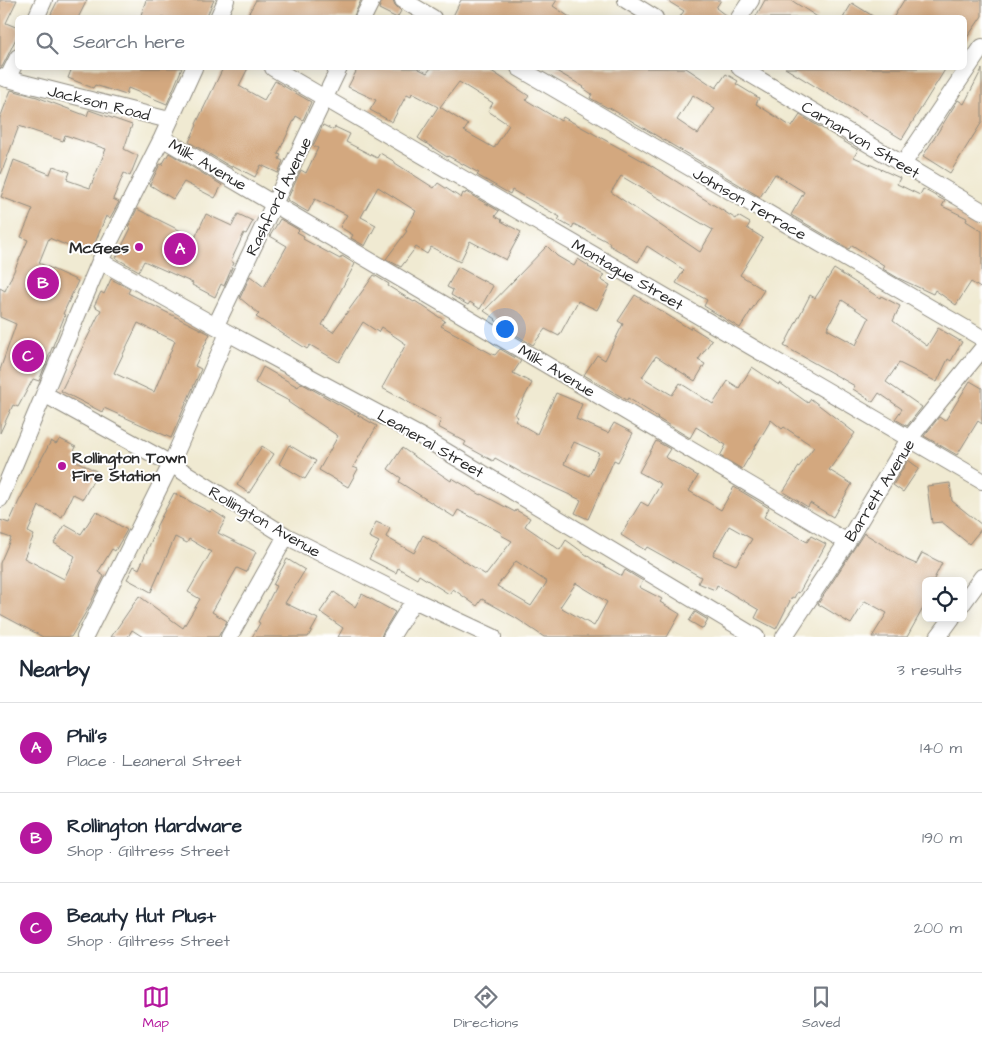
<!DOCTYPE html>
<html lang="en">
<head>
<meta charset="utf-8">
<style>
  :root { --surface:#fff; --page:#f6f6f7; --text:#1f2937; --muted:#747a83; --line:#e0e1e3; --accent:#b5179e }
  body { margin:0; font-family:"Architects Daughter",sans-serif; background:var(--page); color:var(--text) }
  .controls { position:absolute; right:15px; bottom:15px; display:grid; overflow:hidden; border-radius:8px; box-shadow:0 2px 12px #0003 }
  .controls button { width:45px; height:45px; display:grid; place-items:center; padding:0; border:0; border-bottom:1px solid var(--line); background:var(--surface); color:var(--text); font:25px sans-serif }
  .you { position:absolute; left:504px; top:328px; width:18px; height:18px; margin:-12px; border:4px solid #fff; border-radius:50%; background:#1a73e8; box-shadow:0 0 0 8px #1a73e833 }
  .badge { display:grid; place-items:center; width:32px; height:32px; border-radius:50%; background:var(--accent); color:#fff; font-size:16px; font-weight:700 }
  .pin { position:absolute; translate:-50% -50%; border:2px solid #fff; box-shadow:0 1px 5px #0006 }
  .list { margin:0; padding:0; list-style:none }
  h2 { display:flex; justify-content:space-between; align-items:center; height:65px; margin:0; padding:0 20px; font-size:21px }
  h2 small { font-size:16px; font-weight:400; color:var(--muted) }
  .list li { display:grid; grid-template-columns:32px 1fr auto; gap:15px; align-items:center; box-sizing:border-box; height:90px; padding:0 20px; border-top:1px solid var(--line) }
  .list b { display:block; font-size:19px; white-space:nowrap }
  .list p { margin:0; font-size:16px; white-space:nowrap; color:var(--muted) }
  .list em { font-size:16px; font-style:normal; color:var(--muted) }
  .icon { flex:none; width:28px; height:28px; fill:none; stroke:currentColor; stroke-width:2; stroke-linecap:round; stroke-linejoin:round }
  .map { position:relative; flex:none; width:982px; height:637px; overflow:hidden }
  .search { position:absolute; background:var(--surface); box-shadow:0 2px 12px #0003; left:15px; right:15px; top:15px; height:55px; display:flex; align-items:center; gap:12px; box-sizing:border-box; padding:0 18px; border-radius:8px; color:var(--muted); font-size:19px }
  .sheet { height:335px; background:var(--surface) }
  nav { display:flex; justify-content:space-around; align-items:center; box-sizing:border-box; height:70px; border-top:1px solid var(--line); background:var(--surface); font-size:14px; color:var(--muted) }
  nav a { display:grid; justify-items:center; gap:2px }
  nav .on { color:var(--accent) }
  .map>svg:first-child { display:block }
  .building { fill:#d3a87f; fill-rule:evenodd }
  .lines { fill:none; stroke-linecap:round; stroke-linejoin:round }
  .minor-casing { stroke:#8e8a7e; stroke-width:18 }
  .minor { stroke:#fff; stroke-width:16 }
  .poi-dot { fill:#b5179e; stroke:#fff; stroke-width:2 }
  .labels { text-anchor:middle; stroke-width:4; stroke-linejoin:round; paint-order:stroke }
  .street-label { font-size:16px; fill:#2b2b2b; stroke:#fff }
  .poi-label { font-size:16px; font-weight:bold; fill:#2b2b2b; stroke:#fff; text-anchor:end }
</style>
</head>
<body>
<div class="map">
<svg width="982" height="637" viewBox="0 0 982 637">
  <rect width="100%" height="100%" fill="#fff"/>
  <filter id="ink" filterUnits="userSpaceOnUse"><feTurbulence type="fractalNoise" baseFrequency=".02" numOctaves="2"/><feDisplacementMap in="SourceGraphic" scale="10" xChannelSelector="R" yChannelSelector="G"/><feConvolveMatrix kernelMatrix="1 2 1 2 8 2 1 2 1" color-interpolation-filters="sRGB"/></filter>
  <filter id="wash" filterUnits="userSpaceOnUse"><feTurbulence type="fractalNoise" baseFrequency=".0096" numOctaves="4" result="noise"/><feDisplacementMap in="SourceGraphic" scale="20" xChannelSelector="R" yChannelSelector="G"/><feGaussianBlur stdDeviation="1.12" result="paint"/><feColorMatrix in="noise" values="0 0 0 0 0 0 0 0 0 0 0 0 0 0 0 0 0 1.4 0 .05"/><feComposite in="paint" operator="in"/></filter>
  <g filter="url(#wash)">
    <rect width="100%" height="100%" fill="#f0ead2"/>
    <g id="blocks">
      <path class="building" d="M0,0H17L6,23L18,28V34L10,51L2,67H0Z
        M58,0H87L78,18H49Z
        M146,0H214L206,18H140Z
        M256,0H361L353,18H246Z
        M382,0H393L395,5L401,11L397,18L379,9Z
        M461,0H557L553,6L571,18H452Z
        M666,0H721L716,8L729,18H679L684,11Z
        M765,0H791L819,18H755Z
        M904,0H982V16L964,42V18H893Z
        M852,3L876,18H843Z
        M72,68H182L167,104L128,88L126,95L95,85L93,88L68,78Z
        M223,68H248L239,86L264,100L275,81L311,102L303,120L296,116L278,154L281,155L279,159L283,161L278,173L261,165L255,177L232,165L231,167L189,142L197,125L196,124Z
        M358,68H417L427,73L431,68H487L529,96L526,100L561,121L563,117L647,163L736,219L738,216L750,223L747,228L763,238L740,275L764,290L740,328L704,306L707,300L676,283L684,270L647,246L638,262L609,245L610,243L574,224L572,228L558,220L560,217L512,190L510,194L477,175L479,173L448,156L447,157L418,138L438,107L412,93L411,96L407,94L392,122L370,110L376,100L348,87ZM459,82L493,103L488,111L509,125L494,148L464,131L468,125L440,107ZM621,176L713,230L700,252L611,192Z
        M551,68H686L716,88L726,74L738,81L736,84L759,98L756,104L792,127L800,115L858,150L854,157L900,178L897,184L920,195L923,189L945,201L942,206L967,218L966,221L982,231V289L971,282L956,305L935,290L933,294L898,278L883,269L885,266L852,245L849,249L791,215L804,192L775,174L760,197L608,107V108L590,98L592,94L583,88L584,87ZM693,95L715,109L698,134L677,120Z
        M785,68H946L902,139Z
        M982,69V122L950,173L923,156L958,100L964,104Z
        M11,90L37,97L87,116L89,110L132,125L124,149L138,156L130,176L124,173L113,199L119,202L110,218L106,216L90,255L49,238L39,263L78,281L63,314L65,315L39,381L33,379L18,407L13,405L0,433V370L16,324L0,317V288L5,291L28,240L21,237L33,209L1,197L14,160L50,174L53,166L70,172L67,180L90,188L106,149L65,135L63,141L19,126L1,174H0V118Z
        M323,125L333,130L335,127L350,134L346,142L377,158L380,153L395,162V163L434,188L438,183L461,198L463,193L465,194L466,192L499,211L495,216L502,220L501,221L521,232L506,260L470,241L460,262L431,247L427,254L416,247L401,267L386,259L407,231L405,230L416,211L378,187L361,217L376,225L365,246L351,238L353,235L340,227L347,215L315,199L308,212L287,200L301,170L306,173L318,148L313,146Z
        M169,153L222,185L215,198L184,182L173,199L150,185L160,164L162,165Z
        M137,209L195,238L206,214L232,226L238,214L253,221L246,234L244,233L231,261L234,263L224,286L221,284L215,297L192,285L193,283L144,261L139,271L116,258L131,228L128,227Z
        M280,219L299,230L297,232L304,236L303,239L340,259L342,256L355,264L322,325L333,332L374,275L389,284L388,286L414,302L415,301L445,321L441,326L492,354L495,355L500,349L521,361L513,373L532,383L515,415L518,417L515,421L537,434L556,393L582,404L576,419L608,433L614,423L633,433L618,462L614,460L588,519L575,513L581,500L524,474L495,458L493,461L464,445L466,442L438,427L441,420L382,388L406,344L381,327L378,332L363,322L339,362L310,345L307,349L256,317L259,314L240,298L250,276L264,287L287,246L270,236ZM574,442L599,453L589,476L564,464Z
        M547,246L557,256L574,266L578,259L589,266L588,267L604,275L601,280L610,285L597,310L578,301L559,336L545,329L533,345L511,332L495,320L496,319L484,311Z
        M458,267L493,286L480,309L470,302L468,305L451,295L453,290L447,287Z
        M834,269L880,298L881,296L900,306L893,321L927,346L938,328L962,342L951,361L948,359L937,382L899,363L886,382L922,407L907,426L895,419L902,409L879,393L873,402L853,389L855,386L784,346L810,295L815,298ZM842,300L869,318L856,345L827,329Z
        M111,279L130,289L128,293L210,334L195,366L201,369L171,438L104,408L102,412L61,391L101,310L94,306L101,292L104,294ZM138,323L175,341L154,392L114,373Z
        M635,295L690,329L691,327L712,340L698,360L705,364L695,381L656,356L642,377L672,395L680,383L713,404L728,381L739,388L752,367L779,385L780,383L808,403L811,399L855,433L829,470L852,484L833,517L810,503L808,507L783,492L798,468L814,447L784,427L782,429L771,420L742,469L720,456L726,445L696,427L690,438L657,418L658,417L628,398L627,400L584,375L597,355L605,360L623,324L618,321Z
        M263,367L298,387L301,383L377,426L353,467L358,469L348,487L319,470L338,436L288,402L289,401L255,383Z
        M970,381L982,388V424L978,421L957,455L924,436L939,417L945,421Z
        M60,439L76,447L73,453L77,455L74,460L98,472L83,499L73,494L62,517L39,506L28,532L34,535L24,558L64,579L75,556L54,543L65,525L81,534L96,511L127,530L115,551L112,549L98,572L104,576L86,612L71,637H43L0,614V563L11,538L0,534V520L9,523L19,501L51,441L56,444Z
        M656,441L670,449L665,457L698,476L689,491L721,510L734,487L769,508L764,517L807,542L811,536L826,544L799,593L797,592L794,598L792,597L776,629L755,618L759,610L717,585L715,590L698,583L701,577L647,547L645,550L621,535L641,502L648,506L661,484L639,472ZM729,526L752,539L736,565L713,555Z
        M289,445L316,461L305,479L279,464Z
        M262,446L274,454L249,493L237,485Z
        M402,448L451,481L452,478L481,495V494L515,512L516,510L530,518L525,526L560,550L566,540L592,559L622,576L625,570L643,581L639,587L662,599L660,602L680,614L667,637H544L516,618L482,599L477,606L453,589L449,594L419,575L417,579L398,568L396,573L369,559L379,542L369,537L376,522L390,528L386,537L414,553L423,535L486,575L512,541L501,535L502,533L458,510L454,517L399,482L401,478L388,469ZM516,561L547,582L531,606L497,586ZM576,583L607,602L594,626L560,607Z
        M908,460L919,468L903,492L893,485Z
        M950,483L952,501L982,525V528L969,544L942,522L932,523L927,486Z
        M174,493L210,512L212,510L226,519L218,533L256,552L246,572L237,568L212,612L227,621L218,637H143L132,630L128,637H111L139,596L183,628L200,599L188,592L211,552L189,539L187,543L175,537L151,592L127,579L134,566L139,569L157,528L156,527Z
        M864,533L907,560L916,564L922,553L942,563L933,581H926V603L907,637H872L887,613L865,601L851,624L818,604Z
        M287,559L305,570L285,603L318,619L308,637H252L260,623L258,622L276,586L273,585Z
        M334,592L355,607L362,594L395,612L383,632L381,637H338L343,628L320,612Z
        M695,612L708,620L703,629L689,621Z"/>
    </g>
  </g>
  <g filter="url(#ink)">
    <use href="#blocks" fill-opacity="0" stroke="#8e8a7e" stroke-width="1"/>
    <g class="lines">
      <defs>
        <path id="minor" d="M403,0L433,18
          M626,0L655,18
          M36,18L44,0
          M218,18L226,0
          M363,18L372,0
          M739,18L751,0
          M273,68L982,481
          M519,68L982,338
          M740,68L982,211
          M0,77L169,120
          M7,79L18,57
          M162,138L847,542
          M903,164L982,47
          M100,261L228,333L422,437L756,637
          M216,325L339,68
          M44,394L171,464L286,536L414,600L493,637
          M0,499L100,261L162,138L194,68
          M963,603L982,577
          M85,637L171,464L228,333
          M229,637L286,536
          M391,637L414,600
          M784,637L847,542L909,439L982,349
          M938,637L952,618"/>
      </defs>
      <use href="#minor" class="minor-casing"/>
      <use href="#minor" class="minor"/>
    </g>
  </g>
  <g class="poi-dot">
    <circle cx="139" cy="247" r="5"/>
    <circle cx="62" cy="466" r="5"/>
  </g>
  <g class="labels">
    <g class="street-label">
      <text transform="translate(99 102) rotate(14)" y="6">Jackson Road</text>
      <text transform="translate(861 139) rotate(31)" y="6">Carnarvon Street</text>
      <text transform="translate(208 164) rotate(30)" y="6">Milk Avenue</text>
      <text transform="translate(278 196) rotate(-64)" y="6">Rashford Avenue</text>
      <text transform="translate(750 203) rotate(30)" y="6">Johnson Terrace</text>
      <text transform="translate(628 274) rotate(30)" y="6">Montague Street</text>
      <text transform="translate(557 370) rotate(31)" y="6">Milk Avenue</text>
      <text transform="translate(431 443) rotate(30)" y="6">Leaneral Street</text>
      <text transform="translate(879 490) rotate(-58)" y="6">Barrett Avenue</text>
      <text transform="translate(265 521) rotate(30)" y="6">Rollington Avenue</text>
    </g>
    <g class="poi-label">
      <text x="129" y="253">McGees</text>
      <text x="72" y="463" text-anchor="start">Rollington Town<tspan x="72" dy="18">Fire Station</tspan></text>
    </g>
  </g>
</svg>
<div class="controls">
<button><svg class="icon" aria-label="locate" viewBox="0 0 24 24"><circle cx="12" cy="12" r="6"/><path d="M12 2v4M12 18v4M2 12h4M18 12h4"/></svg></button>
</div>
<div class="you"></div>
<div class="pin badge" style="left:180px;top:249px">A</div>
<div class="pin badge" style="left:43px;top:283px">B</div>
<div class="pin badge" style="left:28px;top:356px">C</div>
<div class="search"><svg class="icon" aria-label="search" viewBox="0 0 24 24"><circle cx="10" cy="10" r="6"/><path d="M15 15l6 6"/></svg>Search here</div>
</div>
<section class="sheet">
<h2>Nearby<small>3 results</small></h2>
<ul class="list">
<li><span class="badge">A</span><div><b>Phil's</b><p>Place · Leaneral Street</p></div><em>140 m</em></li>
<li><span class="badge">B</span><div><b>Rollington Hardware</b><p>Shop · Giltress Street</p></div><em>190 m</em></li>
<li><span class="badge">C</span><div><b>Beauty Hut Plus+</b><p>Shop · Giltress Street</p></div><em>200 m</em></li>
</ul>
</section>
<nav>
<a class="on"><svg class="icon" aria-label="map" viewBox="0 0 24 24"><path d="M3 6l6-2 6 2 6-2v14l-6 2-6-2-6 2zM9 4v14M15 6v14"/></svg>Map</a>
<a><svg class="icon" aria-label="directions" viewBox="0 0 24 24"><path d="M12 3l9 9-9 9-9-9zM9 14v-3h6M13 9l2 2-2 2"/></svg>Directions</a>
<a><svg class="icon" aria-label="saved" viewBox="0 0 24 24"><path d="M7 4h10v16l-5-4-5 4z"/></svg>Saved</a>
</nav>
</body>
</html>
